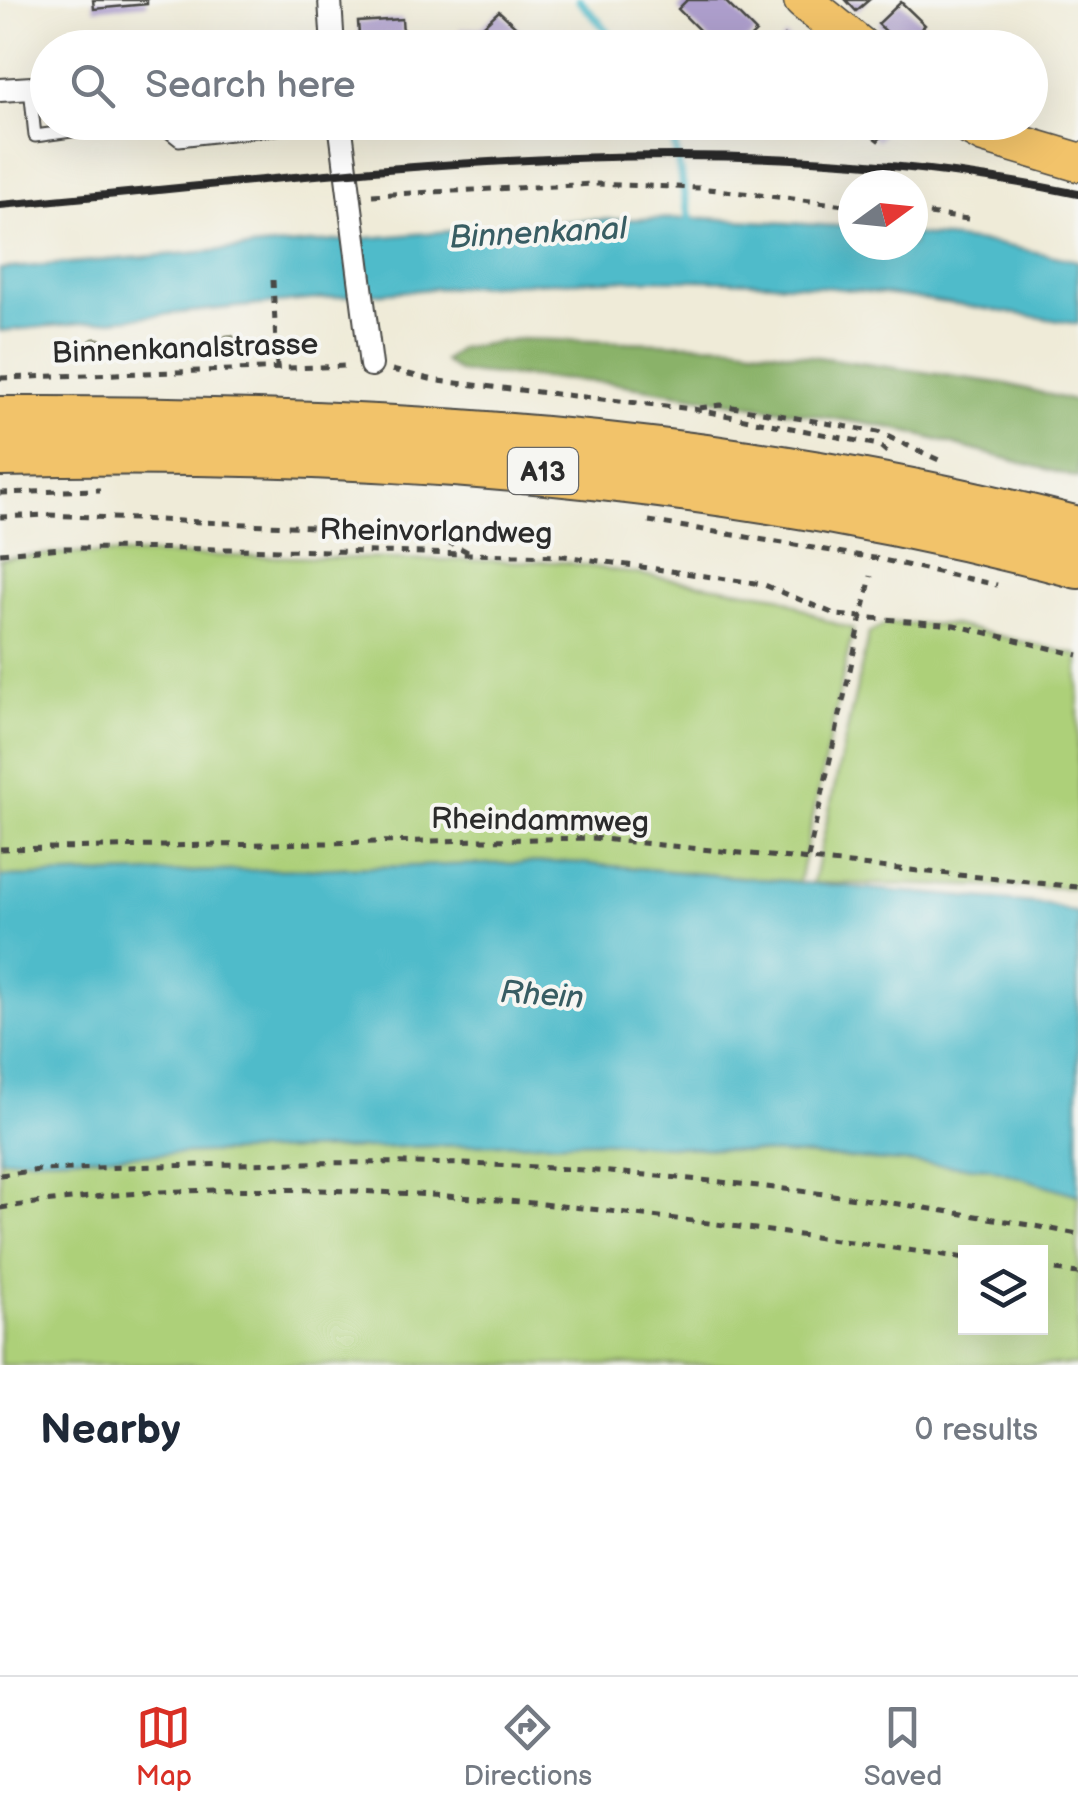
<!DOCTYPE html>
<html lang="en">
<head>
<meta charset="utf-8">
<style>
  :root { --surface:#fff; --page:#f2f2f3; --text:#1f2937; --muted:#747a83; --line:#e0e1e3; --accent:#d93025 }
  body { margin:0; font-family:"Balsamiq Sans",sans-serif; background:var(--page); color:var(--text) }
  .controls { position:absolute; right:30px; bottom:30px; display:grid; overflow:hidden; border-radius:0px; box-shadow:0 10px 40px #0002 }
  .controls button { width:90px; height:90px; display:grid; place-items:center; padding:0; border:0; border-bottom:2px solid var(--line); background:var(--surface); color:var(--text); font:50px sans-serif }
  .compass { position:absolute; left:838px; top:170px; width:90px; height:90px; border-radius:50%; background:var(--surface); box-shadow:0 10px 40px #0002; rotate:75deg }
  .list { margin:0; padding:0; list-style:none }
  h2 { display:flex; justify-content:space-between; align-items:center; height:130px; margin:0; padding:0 40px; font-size:42px }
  h2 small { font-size:32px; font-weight:400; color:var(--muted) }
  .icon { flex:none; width:55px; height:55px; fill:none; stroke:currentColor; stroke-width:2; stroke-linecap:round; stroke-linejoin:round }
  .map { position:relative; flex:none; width:1078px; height:1365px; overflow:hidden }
  .search { position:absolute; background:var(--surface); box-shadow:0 10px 40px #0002; left:30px; right:30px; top:30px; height:110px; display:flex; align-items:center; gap:25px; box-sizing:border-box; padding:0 35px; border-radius:55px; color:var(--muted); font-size:38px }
  .sheet { height:310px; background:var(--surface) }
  nav { display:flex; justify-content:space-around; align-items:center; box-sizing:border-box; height:140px; border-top:2px solid var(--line); background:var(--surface); font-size:28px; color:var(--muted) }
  nav a { display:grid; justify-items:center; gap:5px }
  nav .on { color:var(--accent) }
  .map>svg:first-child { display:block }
  .green { fill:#add079; stroke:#6c7e52; stroke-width:2.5; fill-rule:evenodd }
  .forest { fill:#8ab269; stroke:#5a6e4a; stroke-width:2.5 }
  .water { fill:#4fbbca; stroke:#3d737a; stroke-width:2.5 }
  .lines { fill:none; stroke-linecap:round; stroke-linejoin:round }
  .stream { stroke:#4fbbca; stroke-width:8 }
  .building { fill:#ae9fcd }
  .lane-casing { stroke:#484845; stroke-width:15 }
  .street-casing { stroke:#484845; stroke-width:26 }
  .primary-casing { stroke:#484845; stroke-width:41 }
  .highway-casing { stroke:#484845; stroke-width:46 }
  .path { stroke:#484845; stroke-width:5; stroke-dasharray:8 8; stroke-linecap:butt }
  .lane { stroke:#fff; stroke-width:11 }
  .street { stroke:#fff; stroke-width:22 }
  .primary { stroke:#f2c36a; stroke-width:38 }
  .highway { stroke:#f2c36a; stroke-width:42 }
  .rail { stroke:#2b2b2b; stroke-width:8 }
  .tree { fill:#959883 }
  .labels { text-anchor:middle; stroke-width:8; stroke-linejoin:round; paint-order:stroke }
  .shield { fill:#f6f6f2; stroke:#686867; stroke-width:2.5 }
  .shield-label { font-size:28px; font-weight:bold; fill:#2b2b2b }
  .street-label { font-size:30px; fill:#2b2b2b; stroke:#f6f6f2 }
  .water-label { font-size:32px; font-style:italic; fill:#385d63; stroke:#f6f6f2 }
</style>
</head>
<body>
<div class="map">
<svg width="1078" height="1365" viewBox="0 0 1078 1365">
  <rect width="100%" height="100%" fill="#f6f6f2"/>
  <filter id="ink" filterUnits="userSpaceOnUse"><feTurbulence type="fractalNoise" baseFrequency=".01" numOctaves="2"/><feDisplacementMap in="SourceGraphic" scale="20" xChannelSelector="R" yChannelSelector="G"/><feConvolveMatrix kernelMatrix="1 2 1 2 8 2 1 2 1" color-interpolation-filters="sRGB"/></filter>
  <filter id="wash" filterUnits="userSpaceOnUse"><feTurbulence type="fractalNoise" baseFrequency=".0048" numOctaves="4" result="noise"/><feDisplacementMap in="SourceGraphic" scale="40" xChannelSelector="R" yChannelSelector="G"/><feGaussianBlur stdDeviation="2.25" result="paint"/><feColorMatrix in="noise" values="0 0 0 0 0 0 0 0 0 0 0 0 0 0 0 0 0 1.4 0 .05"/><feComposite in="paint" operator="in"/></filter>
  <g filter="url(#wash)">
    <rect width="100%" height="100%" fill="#efebd8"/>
    <path class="green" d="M61,553L562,562L778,596L827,621L853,629L799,882L565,862L0,877V559Z
      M888,623L954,625L1078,655V888L813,883L869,633Z
      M599,1141L989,1168L1078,1195V1365H0V1159ZM966,1252H1040V1328H966Z"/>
    <path class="forest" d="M519,339L733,345L1007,384L1078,402V478L893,428L612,383L459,372L444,361L460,348Z"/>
    <path class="water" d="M705,218L853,227V245H913V234L997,244L1078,261V324C964,305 848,285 732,281C488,272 243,309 0,331V269L583,220Z
      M565,862L1046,904L1078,913V1195L989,1168L599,1141L0,1159V877Z"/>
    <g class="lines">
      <path class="stream" d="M579,0L623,48
        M670,122L691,226"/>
    </g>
    <g id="blocks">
      <path class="building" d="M93,0H147V4L94,9Z
        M687,0H724L756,32L740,48H717L678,9Z
        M846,0H869L856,11Z
        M901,2L925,25L903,47L878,24Z
        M499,11L539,48H461L460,29L482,27Z
        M402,19L404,48H360L358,22Z
        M785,36L799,48H776Z
        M853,122H892L878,141Z"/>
    </g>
  </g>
  <g filter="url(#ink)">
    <use href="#blocks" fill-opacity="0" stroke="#484845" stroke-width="2.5"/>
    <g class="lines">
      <defs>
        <path id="lane" d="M30,88L35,136L138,122
          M138,126L159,124L179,140L337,122"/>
        <path id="street" d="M330,0L333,48
          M0,90L48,87
          M340,122L371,365"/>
        <path id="primary" d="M803,0L862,48
          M962,122L984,134L1078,162"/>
        <path id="highway" d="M0,418C364,416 724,436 1078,528
          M0,455C364,446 725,474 1078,567"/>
      </defs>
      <use href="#lane" class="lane-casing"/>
      <use href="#street" class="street-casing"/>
      <use href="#primary" class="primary-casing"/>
      <use href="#highway" class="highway-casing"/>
      <path class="path" d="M372,195L595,184L700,188L853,206
        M913,212L968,219
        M273,280L277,367
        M392,370L438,381L693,409L879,445L887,452
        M0,378L347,366
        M699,408L721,405L878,432L939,460
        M0,493L100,490
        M0,517L48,515L400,531L442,539L468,552
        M649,521L874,558L997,585
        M0,553L63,548L232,549L564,556L762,584L837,615L954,625L1078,655
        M0,849L592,838L1078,887
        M808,858L871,576
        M0,1175L39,1170C220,1164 403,1157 583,1170C750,1182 914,1203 1078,1234
        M0,1208C318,1160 650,1215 966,1258
        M1040,1268L1078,1273"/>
      <use href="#lane" class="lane"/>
      <use href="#street" class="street"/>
      <use href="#primary" class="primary"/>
      <use href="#highway" class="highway"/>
      <path class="rail" d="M0,205C359,173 721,119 1078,194"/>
    </g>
    <g class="tree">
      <circle cx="229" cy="344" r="10"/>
      <circle cx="96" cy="347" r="10"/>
    </g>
  </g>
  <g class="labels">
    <rect class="shield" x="508" y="448" width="70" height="46" rx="8"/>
    <g class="shield-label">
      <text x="543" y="481">A13</text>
    </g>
    <g class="street-label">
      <text transform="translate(185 348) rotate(-2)" y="10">Binnenkanalstrasse</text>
      <text transform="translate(436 531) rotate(1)" y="10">Rheinvorlandweg</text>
      <text transform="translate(540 820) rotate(1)" y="10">Rheindammweg</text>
    </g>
    <g class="water-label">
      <text transform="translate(538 232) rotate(-3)" y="11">Binnenkanal</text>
      <text transform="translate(542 994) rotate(4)" y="11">Rhein</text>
    </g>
  </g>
</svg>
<div class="controls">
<button><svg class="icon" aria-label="layers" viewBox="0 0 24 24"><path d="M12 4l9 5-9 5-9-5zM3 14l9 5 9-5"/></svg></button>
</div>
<svg class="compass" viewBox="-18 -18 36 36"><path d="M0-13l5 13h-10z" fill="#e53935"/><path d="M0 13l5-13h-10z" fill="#747a83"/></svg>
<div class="search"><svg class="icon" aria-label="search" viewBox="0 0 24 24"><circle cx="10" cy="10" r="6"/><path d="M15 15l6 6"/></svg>Search here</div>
</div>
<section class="sheet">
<h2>Nearby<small>0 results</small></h2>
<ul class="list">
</ul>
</section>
<nav>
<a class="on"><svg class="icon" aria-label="map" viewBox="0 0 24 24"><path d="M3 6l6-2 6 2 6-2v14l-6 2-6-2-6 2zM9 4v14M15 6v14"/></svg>Map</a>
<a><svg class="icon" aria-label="directions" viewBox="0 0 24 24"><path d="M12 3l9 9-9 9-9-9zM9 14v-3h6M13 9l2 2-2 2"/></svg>Directions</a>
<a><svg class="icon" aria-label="saved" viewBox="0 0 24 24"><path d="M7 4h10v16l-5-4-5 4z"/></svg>Saved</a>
</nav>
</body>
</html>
